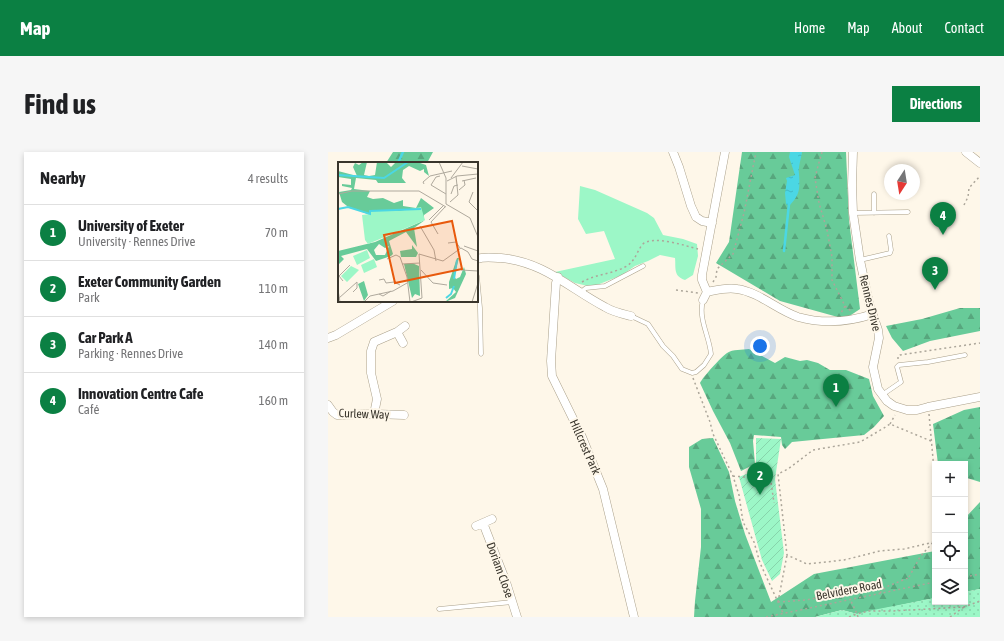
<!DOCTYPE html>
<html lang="en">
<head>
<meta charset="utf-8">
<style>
  :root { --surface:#fff; --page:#f6f6f6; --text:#202124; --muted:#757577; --line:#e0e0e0; --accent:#0b8043 }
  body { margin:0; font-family:"Asap Condensed",sans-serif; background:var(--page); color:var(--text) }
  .controls { position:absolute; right:12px; bottom:12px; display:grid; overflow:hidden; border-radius:0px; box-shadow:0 2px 6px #0003 }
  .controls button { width:36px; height:36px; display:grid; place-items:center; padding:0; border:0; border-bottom:1px solid var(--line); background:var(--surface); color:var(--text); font:20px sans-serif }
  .compass { position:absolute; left:556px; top:12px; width:36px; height:36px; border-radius:50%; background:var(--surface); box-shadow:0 2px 6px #0003; rotate:192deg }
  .you { position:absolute; left:432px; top:194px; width:14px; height:14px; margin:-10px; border:3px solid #fff; border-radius:50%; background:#1a73e8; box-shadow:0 0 0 6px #1a73e833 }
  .badge { display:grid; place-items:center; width:26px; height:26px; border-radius:50%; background:var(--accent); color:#fff; font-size:13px; font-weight:700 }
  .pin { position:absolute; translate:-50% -33px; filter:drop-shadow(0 1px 2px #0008) }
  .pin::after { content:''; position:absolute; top:21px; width:14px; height:12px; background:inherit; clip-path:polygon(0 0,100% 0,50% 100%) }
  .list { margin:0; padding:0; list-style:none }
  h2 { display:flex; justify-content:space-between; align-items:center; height:52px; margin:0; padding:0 16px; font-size:17px }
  h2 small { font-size:13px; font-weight:400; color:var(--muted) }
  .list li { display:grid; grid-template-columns:26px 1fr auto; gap:12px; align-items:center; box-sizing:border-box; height:56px; padding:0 16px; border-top:1px solid var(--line) }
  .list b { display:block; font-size:15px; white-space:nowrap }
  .list p { margin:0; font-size:13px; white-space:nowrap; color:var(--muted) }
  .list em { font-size:13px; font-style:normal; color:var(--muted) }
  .icon { flex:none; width:22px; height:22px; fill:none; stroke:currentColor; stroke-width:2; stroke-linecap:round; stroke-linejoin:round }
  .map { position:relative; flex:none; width:652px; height:465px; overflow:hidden; border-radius:0px }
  header { display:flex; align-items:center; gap:24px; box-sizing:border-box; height:56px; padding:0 20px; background:var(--accent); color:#fff }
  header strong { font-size:19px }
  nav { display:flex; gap:22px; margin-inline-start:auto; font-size:14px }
  .intro { display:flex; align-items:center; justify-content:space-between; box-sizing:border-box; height:96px; padding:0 24px }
  h1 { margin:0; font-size:28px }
  .button { padding:10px 18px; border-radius:0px; background:var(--accent); color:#fff; font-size:14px; font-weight:700 }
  main { display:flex; gap:24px; padding:0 24px }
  aside { flex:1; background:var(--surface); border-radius:0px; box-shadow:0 2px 6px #0003 }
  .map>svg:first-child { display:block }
  .grass { fill:#9cf7c7 }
  .forest { fill:url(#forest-firs) }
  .park { fill:url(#park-dots) }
  .garden { fill:url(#garden-furrows) }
  .water { fill:url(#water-ripples) }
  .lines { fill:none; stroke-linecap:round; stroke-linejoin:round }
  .stream { stroke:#4bd7e4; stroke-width:2.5 }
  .lane-casing { stroke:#aaa08a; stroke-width:5 }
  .street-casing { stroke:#aaa08a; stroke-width:9 }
  .path { stroke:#aca69a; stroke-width:1.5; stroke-dasharray:2 3; stroke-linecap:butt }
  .lane { stroke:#fff; stroke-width:4 }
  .street { stroke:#fff; stroke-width:8 }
  .labels { text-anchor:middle; stroke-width:4; stroke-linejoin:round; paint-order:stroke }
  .street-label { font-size:12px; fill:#39352c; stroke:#fef7e9 }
  .inset-river { fill:none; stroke:#4bd7e4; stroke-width:2 }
  .inset-road { fill:none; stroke:#afa99d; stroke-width:1 }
  .view { fill:#e8590c; fill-opacity:0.15; stroke:#e8590c; stroke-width:2 }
  .inset-edge { fill:none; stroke:#39352c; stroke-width:2 }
</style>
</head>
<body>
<header>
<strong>Map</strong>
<nav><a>Home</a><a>Map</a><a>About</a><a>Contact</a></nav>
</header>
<div class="intro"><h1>Find us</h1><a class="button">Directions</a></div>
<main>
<aside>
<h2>Nearby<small>4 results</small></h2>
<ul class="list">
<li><span class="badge">1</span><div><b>University of Exeter</b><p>University · Rennes Drive</p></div><em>70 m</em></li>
<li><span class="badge">2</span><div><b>Exeter Community Garden</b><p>Park</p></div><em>110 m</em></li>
<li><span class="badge">3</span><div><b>Car Park A</b><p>Parking · Rennes Drive</p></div><em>140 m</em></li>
<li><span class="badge">4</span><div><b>Innovation Centre Cafe</b><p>Café</p></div><em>160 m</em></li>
</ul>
</aside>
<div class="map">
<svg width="652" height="465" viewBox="0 0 652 465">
  <defs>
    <pattern id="forest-firs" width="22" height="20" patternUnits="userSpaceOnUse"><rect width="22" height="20" fill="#68cb99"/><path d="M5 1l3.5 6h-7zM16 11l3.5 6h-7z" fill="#57a67d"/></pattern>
    <pattern id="park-dots" width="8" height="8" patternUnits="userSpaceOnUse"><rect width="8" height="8" fill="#9cf7c7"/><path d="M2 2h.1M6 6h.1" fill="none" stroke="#87d4ab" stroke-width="1.8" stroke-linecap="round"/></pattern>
    <pattern id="garden-furrows" width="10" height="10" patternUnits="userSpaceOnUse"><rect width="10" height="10" fill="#9cf7c7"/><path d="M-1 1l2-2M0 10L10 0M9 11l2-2" fill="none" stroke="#87d4ab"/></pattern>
    <pattern id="water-ripples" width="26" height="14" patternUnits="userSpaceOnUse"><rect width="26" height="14" fill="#4bd7e4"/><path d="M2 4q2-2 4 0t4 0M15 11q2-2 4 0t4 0" fill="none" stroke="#42b9c4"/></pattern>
  </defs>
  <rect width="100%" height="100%" fill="#fef7e9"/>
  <path class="grass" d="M252,34L267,38L319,61L326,66L335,83L355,87L369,92L370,104L365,123L357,128C345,124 348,116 347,106L332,103L320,109L307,114L294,123L264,135L247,131L227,120L287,107L276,79L258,82L250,67Z"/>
  <path class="forest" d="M65,0H105L99,11H58Z
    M414,0H518L521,68L532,157L517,167L452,149L388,111L401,90Z
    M632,156H652V179L602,189L575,199L564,186L558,174L594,167Z
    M421,197L447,211L457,205L472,209L479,208L490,211L502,218H518L541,227L545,244L556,264L546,275L536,283L464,290L457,297L454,293L453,285L426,283L425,289L427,312L413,319L402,291L385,259L372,231C375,225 393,205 399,201C405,197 414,198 421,197Z
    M652,255V330L639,326L637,332V312H610L605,272L636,258Z
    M385,286L401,320L407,349L417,382L443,450L486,422L607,399V446L529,462L514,458L487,465H366L367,449L373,395V357L361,315V295L374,287Z
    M652,350V437L637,440V366Z"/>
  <path class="park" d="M652,437V465H487L514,458L529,462L540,459L607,446V450H637V440Z"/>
  <path class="garden" d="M428,286L453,287L447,327L456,401L452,422L444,429L434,408L411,325L428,318Z"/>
  <path class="water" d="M462,0H474C473,7 470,15 471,22C472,37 472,43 461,54L458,52L457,41L459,29L458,26L467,23L461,5Z"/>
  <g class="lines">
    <path class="stream" d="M70,11L75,0
      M456,99L461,52"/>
    <defs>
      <path id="lane" d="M546,42V61
        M525,61L580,60
        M532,108L562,101L563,98L561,84
        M149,124L152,156L153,202
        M253,140L258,136L277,134L315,114
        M303,164L320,172L335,194L345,204L354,217L364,221L368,220L376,213L383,202C381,183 370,167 375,148
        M554,243L573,230L569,215L571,213L600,210L637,203
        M111,457L184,450"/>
      <path id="street" d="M345,0L351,15L363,54L368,65L374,69L384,71
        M525,0L524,33L525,61L532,108L541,151L550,178L551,186L545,215L550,237L559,249L566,254L579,258H589L600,255L652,245
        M638,0L652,11
        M149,107C157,104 165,106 173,106C216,110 241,136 277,155C285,160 295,162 303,164
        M230,125L228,131L223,209L224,224L254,285L275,337L306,465
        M379,140C389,138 399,135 409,137C431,140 449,158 470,165C495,172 521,170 545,162
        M375,148L379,140L374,128V123L397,0
        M69,180L75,191
        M0,186L8,183L65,149
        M0,253L5,260L9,263L46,262L76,263
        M46,262L49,247L43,221V199L46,190L69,180L77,174
        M155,371L178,430L189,465
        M148,374L164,367"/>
    </defs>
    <use href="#lane" class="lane-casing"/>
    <use href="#street" class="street-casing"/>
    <path class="path" d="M494,0L490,14L487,26L491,51L499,78L504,105V128L517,154L513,161
      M636,53L640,45L641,36L652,24
      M254,130C268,122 284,122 297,115C307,110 308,101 314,93C323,82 358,94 370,97
      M385,130L388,125L389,117L405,102L416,61L428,0
      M348,138L370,141
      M517,154L523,159
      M570,207V204L572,203L652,191
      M365,226L382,270L385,282L405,324L411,343L415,370L426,390L432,411L455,461
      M601,262L607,329
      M562,272L567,263
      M603,289L562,272L556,276L532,290L485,298L460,317L450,322L459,403L479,412L516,408L552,399L576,397L606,390
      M405,324L439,327L443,330L446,351
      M581,425L592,405L607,388
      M637,425L652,422
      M552,441L558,435L580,426
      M450,450L478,448L503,443H512L518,447
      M450,450L459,403
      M438,465L607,430
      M521,465L529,462L522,447
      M530,465L529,462L540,459H564L636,455L652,449
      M622,465L636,455"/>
    <use href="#lane" class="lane"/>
    <use href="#street" class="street"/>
  </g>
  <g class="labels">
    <g class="street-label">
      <text transform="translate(542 151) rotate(76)" y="4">Rennes Drive</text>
      <text transform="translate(36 262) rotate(2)" y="4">Curlew Way</text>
      <text transform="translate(257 295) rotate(66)" y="4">Hillcrest Park</text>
      <text transform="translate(172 418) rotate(70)" y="4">Doriam Close</text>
      <text transform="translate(521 438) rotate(-11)" y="4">Belvidere Road</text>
    </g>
  </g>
  <g transform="translate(10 10)">
    <rect width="140" height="140" fill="#fef7e9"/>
    <path d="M29,88L32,96L19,103L15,94ZM36,97L39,105L26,111L23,103ZM13,104L21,108L9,120L3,114Z" fill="#9cf7c7"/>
    <path d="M25,0H29L26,13L31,14L37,13L39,0H48L53,5L58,0H79L88,3L91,14L86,10V7L82,9L71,4L65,8L64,16L68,21H40L38,18L18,16L16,27L32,29L29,35L35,37L45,36L56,41L65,38V44L78,46L83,36L96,46L86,53V57L32,53L9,44L4,40L1,30L13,28L14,26L4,24V22L13,23V17L0,15V9L19,14L15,5L17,1L21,3ZM87,58L76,66L79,85L68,70L51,79L55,92L53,94L38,99L29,87L3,94L6,97L0,103V89L37,80ZM41,82L47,86L51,84L47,93H38L36,88ZM74,83L80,91L78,95H63L62,89L74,87ZM119,96H121L116,114L118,117L122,115L126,105L128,112L117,136L107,140L118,130L115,126L111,127V120ZM74,101L81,104L82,134L77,132L74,136L66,102ZM26,119L30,133L26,139L20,122Z" fill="#68cb99" fill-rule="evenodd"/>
    <path d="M83,45L87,58L30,82L27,78L24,53L32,52V48L61,49Z" fill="#9cf7c7"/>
    <path class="inset-river" d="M0,13L46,16L70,0M0,47L10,45L32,52V49L83,47M116,117L119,98M108,136L113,132L116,124"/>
    <path class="inset-road" d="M101,0L108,16V42L132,56L140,75M124,4L140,7M102,14L98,15L93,23L108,32M113,16L125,0M109,19L119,14L140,12M124,19L138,16M86,22L85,20L92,14L114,9M121,28L127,23L126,18M135,30L131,40L140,49M0,32L14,29H81L108,45M113,32L116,24L120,23M112,40L120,33L118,14M91,58L105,44M82,64L96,88L98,99M100,72L93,60L107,45M110,81L118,80L122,86M126,84L140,89M49,97L58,93L62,95L69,115L72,140M64,102L82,101M83,108L95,121L109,123M123,108L140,109M41,118L46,117L48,121L56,120L62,123M5,119L1,114L12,103M0,128L2,140M41,132L45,134L53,129M1,136L19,120V126L15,130M26,140L32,134L55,129L69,121M73,140L84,136L81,92L105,99L123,86L130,90L134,97L140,99M134,140L140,121"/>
    <path class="view" d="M114,59L124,107L57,121L46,73Z"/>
    <rect width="140" height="140" class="inset-edge"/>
  </g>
</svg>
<div class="controls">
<button>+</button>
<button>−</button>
<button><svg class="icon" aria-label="locate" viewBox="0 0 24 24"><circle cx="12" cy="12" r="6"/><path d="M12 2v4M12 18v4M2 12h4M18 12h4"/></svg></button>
<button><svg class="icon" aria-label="layers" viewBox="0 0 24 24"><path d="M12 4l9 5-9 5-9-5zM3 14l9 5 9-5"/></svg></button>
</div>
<svg class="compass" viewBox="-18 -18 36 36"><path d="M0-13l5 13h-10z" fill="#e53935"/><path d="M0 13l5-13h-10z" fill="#757577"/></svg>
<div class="you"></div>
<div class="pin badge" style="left:508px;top:255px">1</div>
<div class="pin badge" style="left:432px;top:343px">2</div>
<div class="pin badge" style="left:607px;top:138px">3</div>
<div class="pin badge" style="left:615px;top:83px">4</div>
</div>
</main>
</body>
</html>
